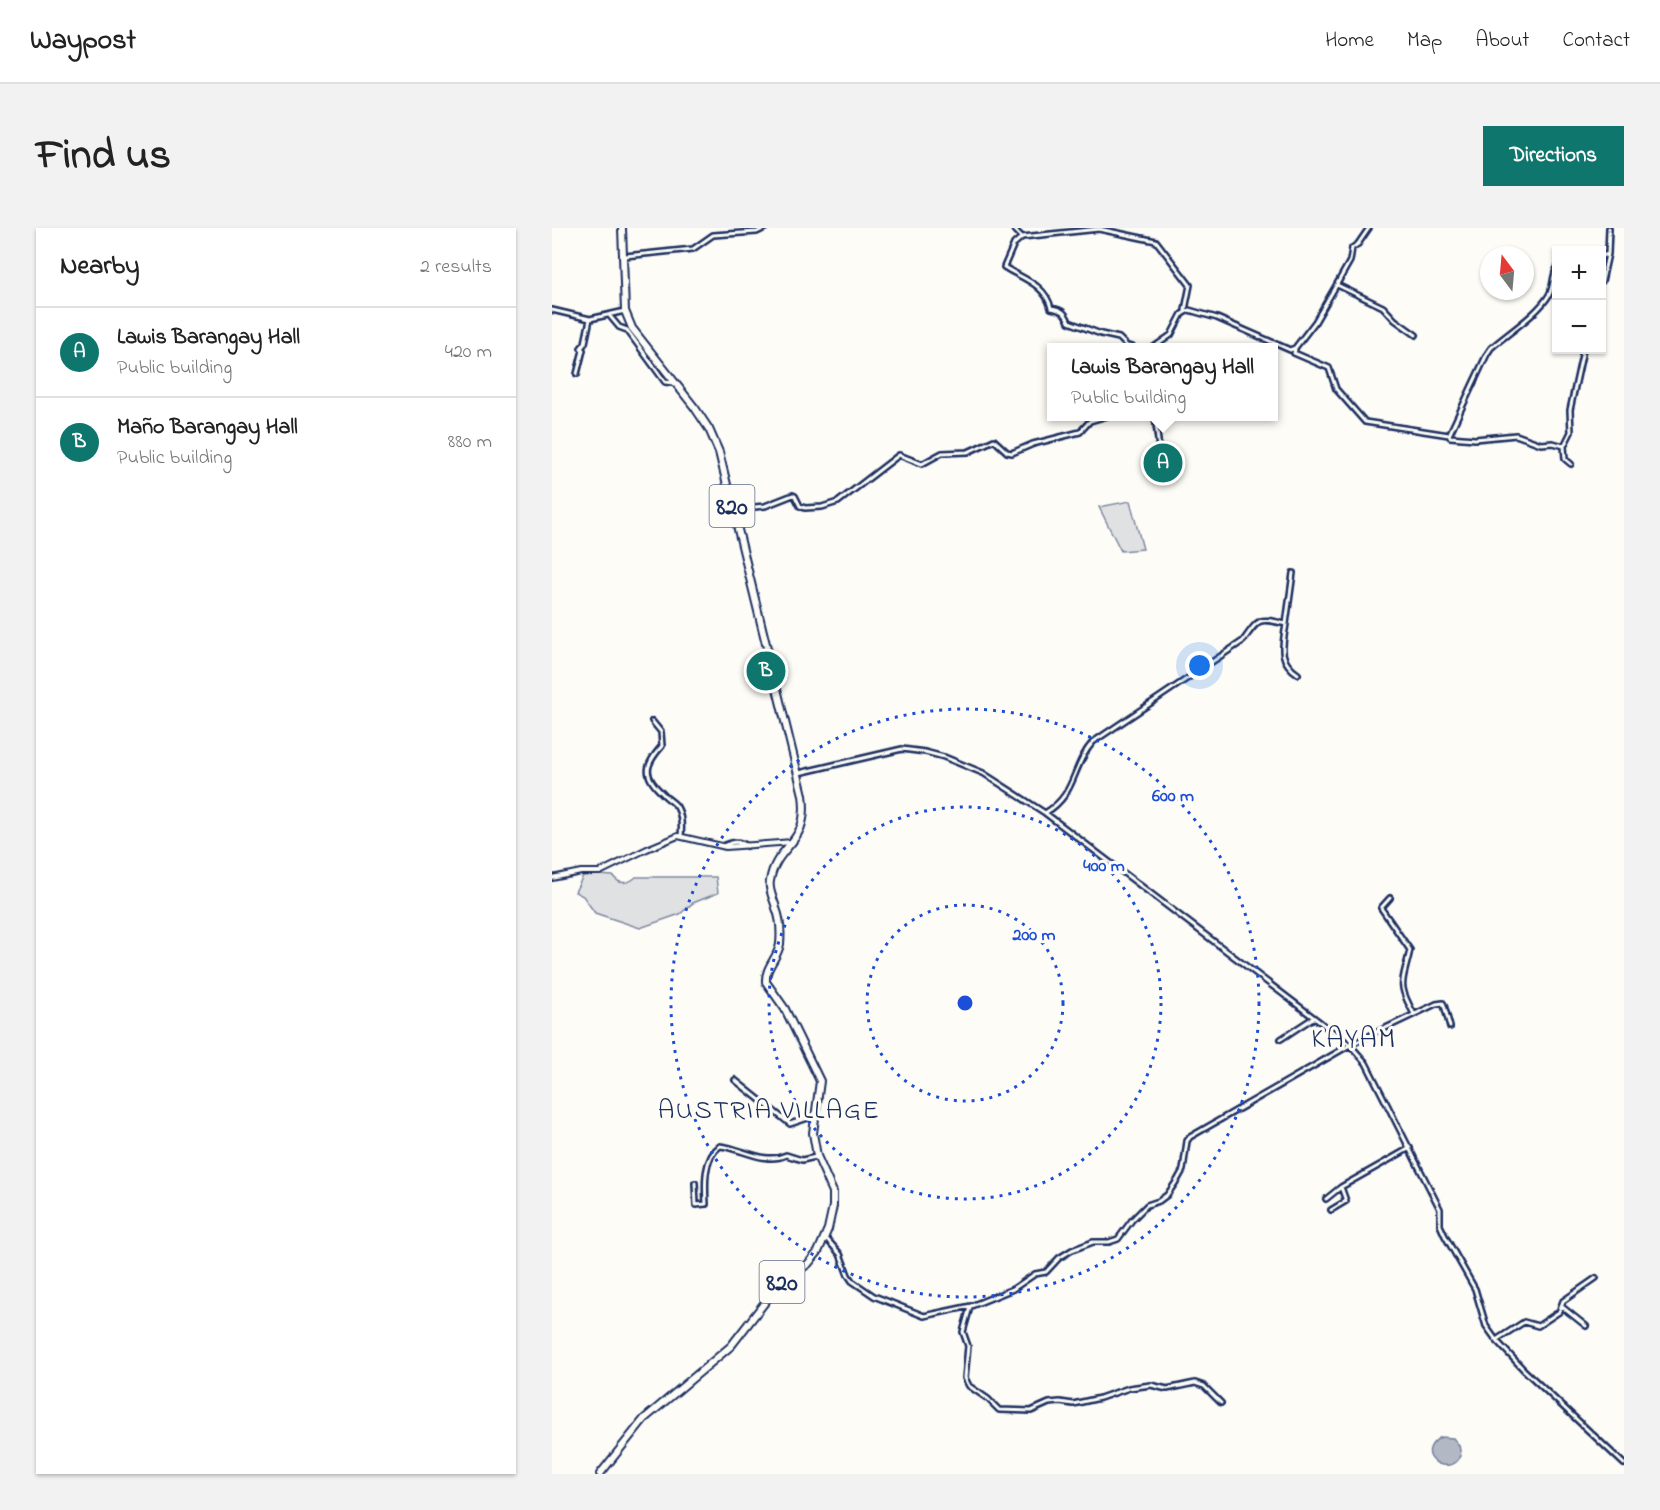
<!DOCTYPE html>
<html lang="en">
<head>
<meta charset="utf-8">
<style>
  :root { --surface:#fff; --page:#f2f2f2; --text:#222; --muted:#767676; --line:#e0e0e0; --accent:#0f766e }
  body { margin:0; font-family:"Indie Flower",sans-serif; background:var(--page); color:var(--text) }
  .controls { position:absolute; right:18px; top:18px; display:grid; overflow:hidden; border-radius:0px; box-shadow:0 2px 4px #0004 }
  .controls button { width:54px; height:54px; display:grid; place-items:center; padding:0; border:0; border-bottom:2px solid var(--line); background:var(--surface); color:var(--text); font:30px sans-serif }
  .compass { position:absolute; left:928px; top:18px; width:54px; height:54px; border-radius:50%; background:var(--surface); box-shadow:0 2px 4px #0004; rotate:344deg }
  .you { position:absolute; left:648px; top:438px; width:21px; height:21px; margin:-15px; border:4px solid #fff; border-radius:50%; background:#1a73e8; box-shadow:0 0 0 9px #1a73e833 }
  .badge { display:grid; place-items:center; width:39px; height:39px; border-radius:50%; background:var(--accent); color:#fff; font-size:20px; font-weight:700 }
  .pin { position:absolute; translate:-50% -50%; border:3px solid #fff; box-shadow:0 2px 6px #0006 }
  .popup { position:absolute; left:495px; top:115px; width:231px; height:78px; box-sizing:border-box; display:grid; place-content:center; border-radius:0px; background:var(--surface); filter:drop-shadow(0 2px 4px #0005); font-size:20px; white-space:nowrap; color:var(--muted) }
  .popup b { font-size:22px; color:var(--text) }
  .popup::after { content:''; position:absolute; left:50%; top:100%; margin-left:-12px; border:12px solid transparent; border-top-color:var(--surface) }
  .list { margin:0; padding:0; list-style:none }
  h2 { display:flex; justify-content:space-between; align-items:center; height:78px; margin:0; padding:0 24px; font-size:26px }
  h2 small { font-size:20px; font-weight:400; color:var(--muted) }
  .list li { display:grid; grid-template-columns:39px 1fr auto; gap:18px; align-items:center; box-sizing:border-box; height:90px; padding:0 24px; border-top:2px solid var(--line) }
  .list b { display:block; font-size:22px; white-space:nowrap }
  .list p { margin:0; font-size:20px; white-space:nowrap; color:var(--muted) }
  .list em { font-size:20px; font-style:normal; color:var(--muted) }
  .map { position:relative; flex:none; width:1072px; height:1246px; overflow:hidden; border-radius:0px }
  header { display:flex; align-items:center; gap:36px; box-sizing:border-box; height:84px; padding:0 30px; background:var(--surface); border-bottom:2px solid var(--line) }
  header strong { font-size:28px }
  nav { display:flex; gap:33px; margin-inline-start:auto; font-size:21px }
  .intro { display:flex; align-items:center; justify-content:space-between; box-sizing:border-box; height:144px; padding:0 36px }
  h1 { margin:0; font-size:42px }
  .button { padding:15px 27px; border-radius:0px; background:var(--accent); color:#fff; font-size:21px; font-weight:700 }
  main { display:flex; gap:36px; padding:0 36px }
  aside { flex:1; background:var(--surface); border-radius:0px; box-shadow:0 2px 4px #0004 }
  .map>svg:first-child { display:block }
  .green { fill:#e0e1e3; stroke:#7e88a0; stroke-width:1.5 }
  .water { fill:#b3b8c5; stroke:#76819c; stroke-width:1.5 }
  .lines { fill:none; stroke-linecap:round; stroke-linejoin:round }
  .minor-casing { stroke:#1b2f5e; stroke-width:8 }
  .tertiary-casing { stroke:#1b2f5e; stroke-width:8 }
  .trunk-casing { stroke:#1b2f5e; stroke-width:10 }
  .minor { stroke:#fdfcf7; stroke-width:3 }
  .tertiary { stroke:#fdfcf7; stroke-width:4 }
  .trunk { stroke:#fdfcf7; stroke-width:6 }
  .ring { fill:none; stroke:#1d4ed8; stroke-width:3; stroke-dasharray:3 6 }
  .labels { text-anchor:middle; stroke-width:6; stroke-linejoin:round; paint-order:stroke }
  .shield { fill:#fdfcf7; stroke:#5f6c8c; stroke-width:1.5 }
  .shield-label { font-size:24px; font-weight:bold; fill:#1b2f5e }
  .neighbourhood-label { font-size:27px; letter-spacing:1.5px; fill:#1b2f5e; stroke:#fdfcf7 }
  .quarter-label { font-size:28px; letter-spacing:1.5px; fill:#1b2f5e; stroke:#fdfcf7 }
  .centre { fill:#1d4ed8; stroke:#fdfcf7; stroke-width:3 }
  .ring-label { font-size:18px; text-anchor:middle; font-weight:bold; fill:#1d4ed8; stroke:#fdfcf7; stroke-width:6; stroke-linejoin:round; paint-order:stroke }
</style>
</head>
<body>
<header>
<strong>Waypost</strong>
<nav><a>Home</a><a>Map</a><a>About</a><a>Contact</a></nav>
</header>
<div class="intro"><h1>Find us</h1><a class="button">Directions</a></div>
<main>
<aside>
<h2>Nearby<small>2 results</small></h2>
<ul class="list">
<li><span class="badge">A</span><div><b>Lawis Barangay Hall</b><p>Public building</p></div><em>420 m</em></li>
<li><span class="badge">B</span><div><b>Maño Barangay Hall</b><p>Public building</p></div><em>880 m</em></li>
</ul>
</aside>
<div class="map">
<svg width="1072" height="1246" viewBox="0 0 1072 1246">
  <rect width="100%" height="100%" fill="#fdfcf7"/>
  <filter id="ink" filterUnits="userSpaceOnUse"><feTurbulence type="fractalNoise" baseFrequency=".0167" numOctaves="2"/><feDisplacementMap in="SourceGraphic" scale="12" xChannelSelector="R" yChannelSelector="G"/><feConvolveMatrix kernelMatrix="1 2 1 2 8 2 1 2 1" color-interpolation-filters="sRGB"/></filter>
  <g filter="url(#ink)">
    <path class="green" d="M578,273L591,321L569,323L547,279Z
      M45,647L61,648C67,657 76,656 84,649H164L166,665L141,675L128,686L88,700L43,685L31,668L23,664L31,648Z"/>
    <path class="water" d="M889,1209L901,1210L907,1217L909,1228C906,1232 903,1237 897,1237C882,1240 866,1222 889,1209Z"/>
    <g class="lines">
      <defs>
        <path id="minor" d="M461,0L470,9L547,1L604,13L638,57L633,82
          M470,9L462,16L452,39C471,51 493,56 499,80C510,82 513,84 517,94L549,106L567,110L575,118L580,119
          M73,28L141,21L161,7L205,4L213,0
          M1050,28L1056,26L1057,0
          M1005,40C1000,48 1002,58 997,67C986,86 956,105 939,120L935,126L897,207L898,209L923,211L964,207L989,216L1001,215L1012,218
          M1050,53L1056,26
          M785,57L831,79L843,92L864,107
          M0,82L38,91L33,115L29,120L31,122L25,146
          M57,87L67,99L75,102L113,154L121,155
          M38,91L73,83
          M602,119L619,107L630,86L637,82L665,90L738,122L743,120L763,94L785,56L798,33L800,20L806,16L817,0
          M743,122L742,125L777,140L784,161L813,194L897,207
          M603,188L608,229
          M1019,236L1013,231L1012,218L1019,204L1018,182L1031,122
          M182,281L213,278L241,267L243,268L248,278L253,280L270,279L286,274L347,227L370,236L390,225L416,224L442,212L455,224L460,225L481,216L528,204L538,193L555,188
          M734,396L741,345
          M100,493L109,504L110,518C93,537 90,547 111,566C115,571 122,574 125,579C130,588 130,598 129,608
          M247,545L350,521L373,524L392,529L431,545L493,585L798,817L814,835L888,981V997L893,1008L923,1061L934,1098L944,1112L972,1142L1072,1236
          M493,585C525,566 519,539 541,514L691,413C708,389 706,390 734,396C731,417 725,432 746,446
          M171,618C180,614 187,612 195,618
          M838,670L829,680L858,722C851,755 844,754 862,786
          M729,811L761,790
          M183,852L238,896L262,888
          M143,955L144,977L154,976C153,957 151,930 168,918C189,920 213,937 234,927L250,932L264,929
          M774,971L789,959
          M779,982L794,973L789,959L858,920
          M273,1009L288,1026L296,1047L300,1053L322,1068L372,1088L419,1078L461,1061L483,1046L494,1044L507,1030L520,1022L541,1014H557L566,1011L580,992L595,977L607,973L615,967L626,951L631,942L635,913L638,909L798,817L884,776L891,775L892,777L898,799
          M1009,1078L1034,1098
          M418,1079L411,1104L416,1118L413,1150L417,1158L436,1171L447,1182L479,1183L497,1175L508,1174L521,1176L548,1170L577,1160L599,1157L615,1161L643,1155L652,1158L669,1175
          M944,1112L972,1094L986,1098L1007,1084L1011,1073L1044,1050"/>
        <path id="tertiary" d="M0,650L29,644H48L95,621L126,608L174,619L241,614"/>
        <path id="trunk" d="M48,1246L92,1191L179,1118L227,1056L256,1036L266,1024L276,1001L281,978V964L265,928L261,905L268,853L233,781L214,754C213,739 226,730 228,716C229,705 228,690 224,680C222,671 216,662 218,653C224,615 258,618 251,567L167,224L157,201L143,180L80,100L73,83L70,0"/>
      </defs>
      <use href="#minor" class="minor-casing"/>
      <use href="#tertiary" class="tertiary-casing"/>
      <use href="#trunk" class="trunk-casing"/>
      <use href="#minor" class="minor"/>
      <use href="#tertiary" class="tertiary"/>
      <use href="#trunk" class="trunk"/>
    </g>
  </g>
  <g class="ring">
    <circle cx="413" cy="775" r="98"/>
    <circle cx="413" cy="775" r="196"/>
    <circle cx="413" cy="775" r="294"/>
  </g>
  <g class="labels">
    <g class="shield">
      <rect x="157.5" y="257" width="45" height="42" rx="4.5"/>
      <rect x="207.5" y="1033" width="45" height="42" rx="4.5"/>
    </g>
    <g class="shield-label">
      <text x="180" y="286">820</text>
      <text x="230" y="1062">820</text>
    </g>
    <g class="neighbourhood-label">
      <text x="217" y="890">AUSTRIA VILLAGE</text>
    </g>
    <g class="quarter-label">
      <text x="802" y="819">KAYAM</text>
    </g>
  </g>
  <circle cx="413" cy="775" r="9" class="centre"/>
  <g class="ring-label">
    <text x="621" y="573">600 m</text>
    <text x="552" y="643">400 m</text>
    <text x="482" y="712">200 m</text>
  </g>
</svg>
<div class="controls">
<button>+</button>
<button>−</button>
</div>
<svg class="compass" viewBox="-18 -18 36 36"><path d="M0-13l5 13h-10z" fill="#e53935"/><path d="M0 13l5-13h-10z" fill="#767676"/></svg>
<div class="you"></div>
<div class="pin badge" style="left:611px;top:235px">A</div>
<div class="popup"><b>Lawis Barangay Hall</b>Public building</div>
<div class="pin badge" style="left:214px;top:443px">B</div>
</div>
</main>
</body>
</html>
